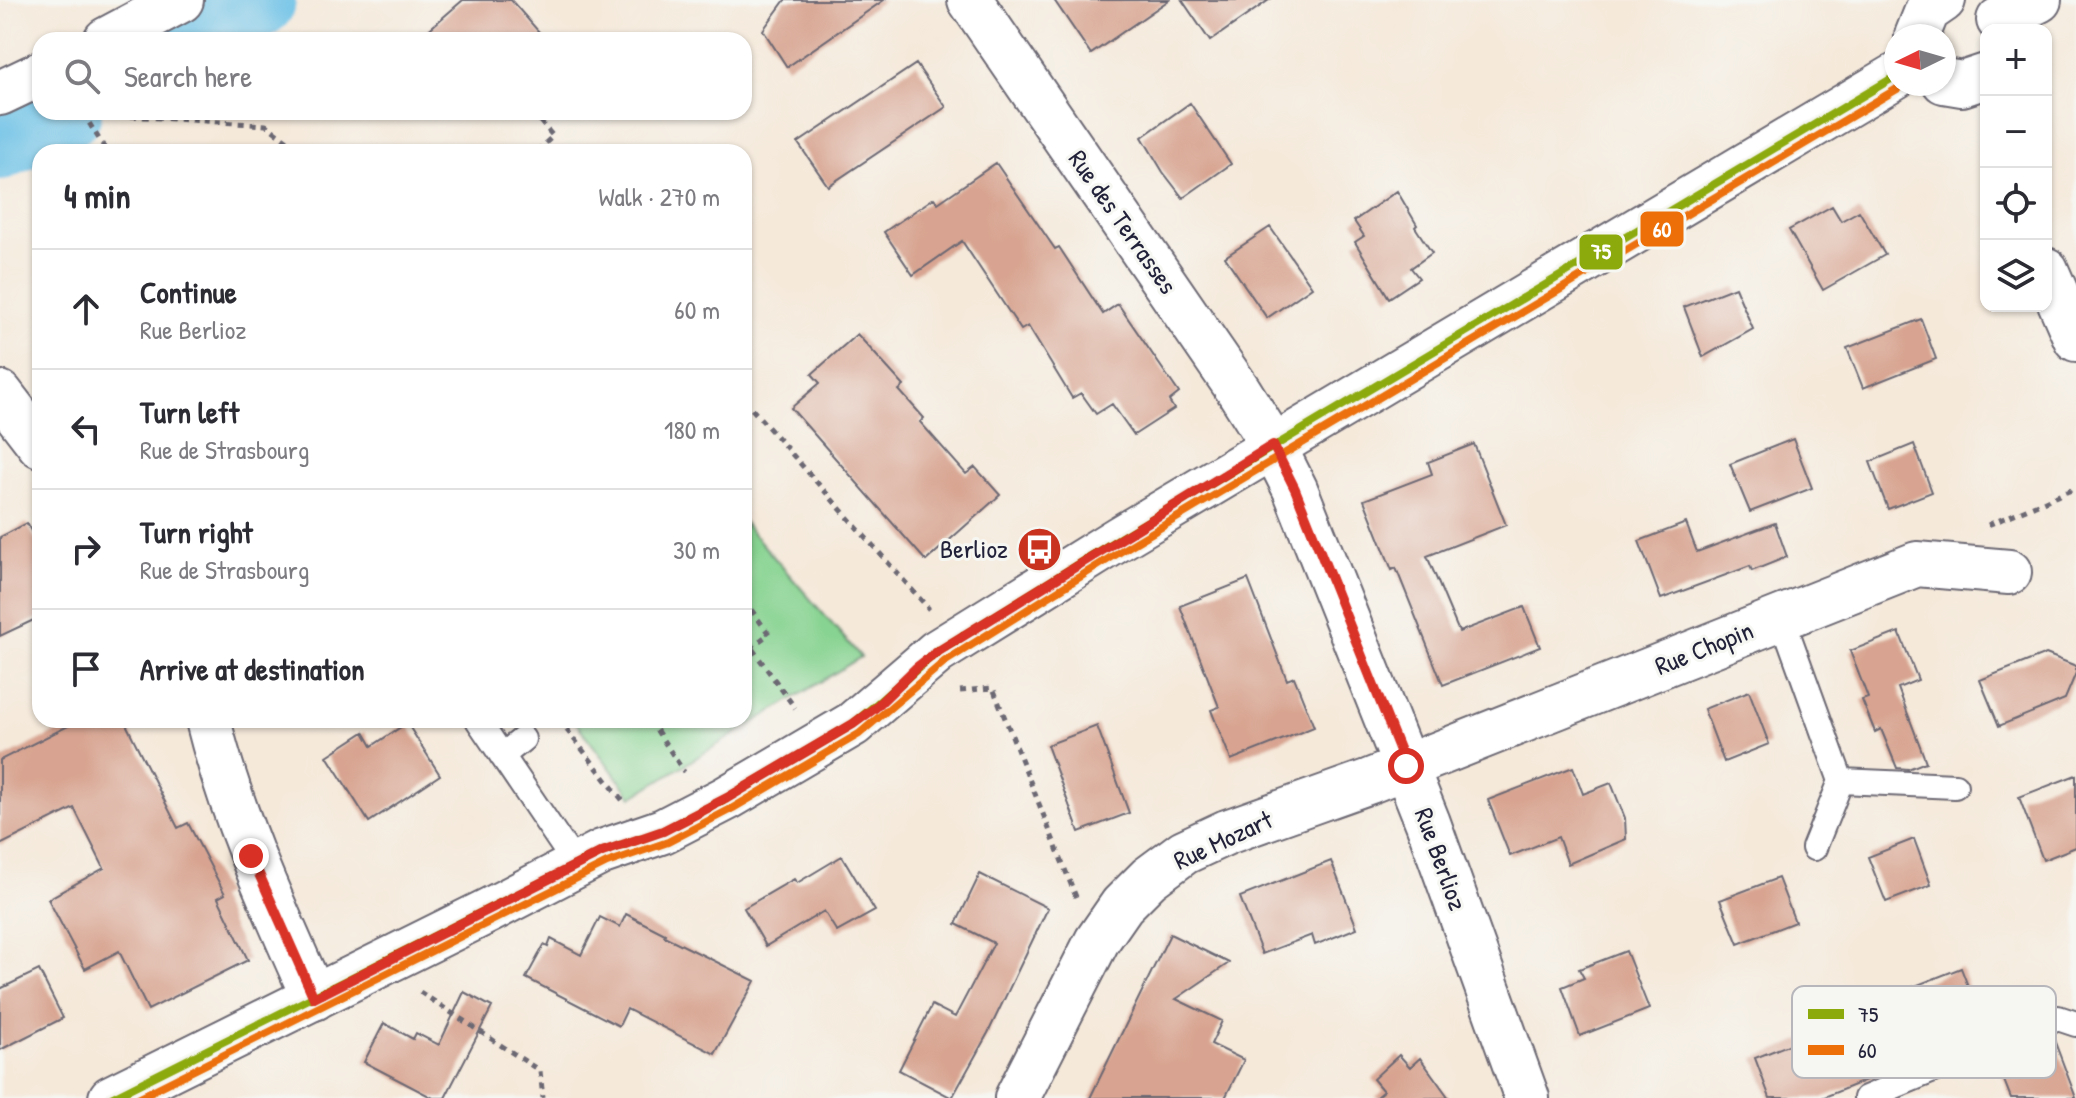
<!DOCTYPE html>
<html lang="en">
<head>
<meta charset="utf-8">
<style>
  :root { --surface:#fff; --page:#f2f2f3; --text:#2b2b33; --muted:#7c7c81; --line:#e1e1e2 }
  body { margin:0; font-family:"Patrick Hand",sans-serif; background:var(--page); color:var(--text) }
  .controls { position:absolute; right:24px; top:24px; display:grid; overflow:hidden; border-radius:16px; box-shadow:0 2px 6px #0004 }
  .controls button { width:72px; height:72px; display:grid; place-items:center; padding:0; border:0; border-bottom:2px solid var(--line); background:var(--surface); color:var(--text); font:40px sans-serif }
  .compass { position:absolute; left:1884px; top:24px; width:72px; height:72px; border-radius:50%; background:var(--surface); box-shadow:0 2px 6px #0004; rotate:265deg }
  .stop { position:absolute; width:24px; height:24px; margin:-18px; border:6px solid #d93025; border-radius:50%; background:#fff }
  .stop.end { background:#d93025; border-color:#fff; box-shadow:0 2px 8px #0008 }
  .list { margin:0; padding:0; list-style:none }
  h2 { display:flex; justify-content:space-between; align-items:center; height:104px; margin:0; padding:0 32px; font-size:34px }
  h2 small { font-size:26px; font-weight:400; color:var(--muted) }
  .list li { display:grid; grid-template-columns:52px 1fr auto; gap:24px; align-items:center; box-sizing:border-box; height:120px; padding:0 32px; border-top:2px solid var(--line) }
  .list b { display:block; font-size:30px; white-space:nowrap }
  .list p { margin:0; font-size:26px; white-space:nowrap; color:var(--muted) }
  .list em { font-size:26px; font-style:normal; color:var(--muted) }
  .icon { flex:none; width:44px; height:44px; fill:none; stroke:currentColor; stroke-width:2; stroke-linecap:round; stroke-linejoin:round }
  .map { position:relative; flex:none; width:2076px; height:1098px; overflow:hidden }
  .search { position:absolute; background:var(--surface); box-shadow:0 2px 6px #0004; left:32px; top:32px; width:720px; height:88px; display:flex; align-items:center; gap:20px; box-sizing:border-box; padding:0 28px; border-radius:24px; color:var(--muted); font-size:30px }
  .panel { position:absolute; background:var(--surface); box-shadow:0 2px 6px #0004; left:32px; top:144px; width:720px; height:584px; border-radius:24px }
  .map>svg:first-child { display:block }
  .green { fill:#87d391; stroke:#547a66; stroke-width:2 }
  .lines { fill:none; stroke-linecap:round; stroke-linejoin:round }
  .river { stroke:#69c0e6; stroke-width:74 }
  .building { fill:#d8a491 }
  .service-casing { stroke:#6c6873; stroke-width:28 }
  .minor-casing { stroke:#6c6873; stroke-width:48 }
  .tertiary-casing { stroke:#6c6873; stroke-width:48 }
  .path { stroke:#6c6873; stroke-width:5; stroke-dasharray:6 6; stroke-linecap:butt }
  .service { stroke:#fff; stroke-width:24 }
  .minor { stroke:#fff; stroke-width:44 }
  .tertiary { stroke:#fff; stroke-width:44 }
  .bus-1-casing { stroke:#f6f6f2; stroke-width:14 }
  .bus-2-casing { stroke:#f6f6f2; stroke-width:14 }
  .bus-1 { stroke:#8caa0c; stroke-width:8 }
  .bus-2 { stroke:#ec7007; stroke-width:8 }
  .route { stroke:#d93025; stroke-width:10 }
  .labels { text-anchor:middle; stroke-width:6; stroke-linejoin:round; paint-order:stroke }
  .street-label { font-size:26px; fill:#22223b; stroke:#f6f6f2 }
  .poi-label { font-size:26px; fill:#22223b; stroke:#f6f6f2; text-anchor:end }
  .key { fill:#f6f6f2; stroke:#b6b6bb; stroke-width:2 }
  .key-label { font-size:22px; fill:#22223b }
  .line-badge { stroke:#f6f6f2; stroke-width:3 }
  .badge-label { font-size:22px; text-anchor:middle; font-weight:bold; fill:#fff }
</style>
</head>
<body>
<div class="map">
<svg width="2076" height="1098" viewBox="0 0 2076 1098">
  <rect width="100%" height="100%" fill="#f6f6f2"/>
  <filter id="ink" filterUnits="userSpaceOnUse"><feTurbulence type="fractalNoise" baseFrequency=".0125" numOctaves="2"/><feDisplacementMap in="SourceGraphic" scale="16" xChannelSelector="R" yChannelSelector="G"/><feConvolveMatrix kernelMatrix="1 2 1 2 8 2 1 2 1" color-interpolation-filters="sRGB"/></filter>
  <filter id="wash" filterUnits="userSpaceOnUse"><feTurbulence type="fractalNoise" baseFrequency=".006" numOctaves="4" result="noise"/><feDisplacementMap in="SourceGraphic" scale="32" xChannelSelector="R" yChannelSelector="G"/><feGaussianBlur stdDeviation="1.8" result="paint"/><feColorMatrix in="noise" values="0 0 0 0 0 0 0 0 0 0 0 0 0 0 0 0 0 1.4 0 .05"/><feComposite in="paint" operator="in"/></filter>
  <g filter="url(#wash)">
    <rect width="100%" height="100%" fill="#f5e9da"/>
    <path class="green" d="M744,523L861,657L632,797L574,720H744Z"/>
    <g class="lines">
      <path class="river" d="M193,40L259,0
        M0,143L65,112"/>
    </g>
    <g id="blocks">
      <path class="building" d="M463,0H511L546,40H417Z
        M785,0H884L787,67L763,30Z
        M1054,0H1169L1091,54Z
        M1182,0H1269L1210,41Z
        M916,64L946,107L828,186L798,143Z
        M1190,103L1231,164L1183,198L1163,172L1142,137Z
        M996,163L1055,249L1059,247L1103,314L1118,304L1179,393L1169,401L1174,409L1134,435L1112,404L1096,414L1081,393L1072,398L1028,326L1021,330L962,241L913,275L884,232L934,198L938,203Z
        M1397,191L1417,225L1415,227L1432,253L1411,268L1419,278L1389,298L1355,242L1364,236L1354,221Z
        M1832,206L1841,221L1859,211L1885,255L1823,290L1789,230Z
        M1270,227L1312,287L1267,318L1225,257Z
        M1735,287L1753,329L1703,357L1684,307Z
        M1921,319L1936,359L1863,388L1847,348Z
        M857,334L904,386L899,390L924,418L920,422L966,474L975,467L1000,495L926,561L791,408L820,383L812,374Z
        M1793,439L1812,488L1750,512L1730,464Z
        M1474,444L1506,525L1427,556L1459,632L1524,607L1540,647L1443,685L1396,568L1392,570L1364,500L1432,474L1428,462Z
        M1914,444L1932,492L1888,509L1870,462Z
        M27,523L40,549V617L0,636V537Z
        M1686,523L1697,552L1775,523L1787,557L1752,571L1750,566L1661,599L1639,541Z
        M1248,579L1287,680L1294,677L1314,727L1231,760L1211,710L1219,707L1180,606Z
        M1899,632L1918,680L1898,688L1926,762L1908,769L1897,768L1881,729L1875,732L1862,700L1868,698L1850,651Z
        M2046,654L2076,666V673L2065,699L1999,726L1980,680Z
        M1749,691L1769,744L1724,762L1704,709Z
        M80,720H124L178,828L188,823L225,894L218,898L248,960L148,1010L119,951L85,969L48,899L104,868L74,808L0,845V760Z
        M407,723L440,775L369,822L327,756L364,732L372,746Z
        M1097,726L1129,813L1079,832L1047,745Z
        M1573,767L1583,794L1611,783L1625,818L1626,839L1568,864L1558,837L1510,856L1488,800Z
        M2076,775V847L2043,860L2019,797Z
        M1914,839L1931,885L1886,902L1868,857Z
        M842,856L875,911L837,932L824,911L766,946L744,908L794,879L797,883Z
        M1331,861L1357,928L1315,945L1312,935L1262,954L1240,897Z
        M980,874L1048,908L988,1033L952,1098L899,1070L932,1005L955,1017L994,943L956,924Z
        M1778,878L1795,922L1738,944L1720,900Z
        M626,914L665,934L664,936L755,981L715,1054L627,1009L619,1026L526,978L544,945L548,947L551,939L581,955L600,917L620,927Z
        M1170,934L1229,963L1176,999L1222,1021L1211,1044L1244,1060L1225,1098H1090Z
        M1626,951L1649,1009L1580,1036L1562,987L1584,978L1579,969Z
        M1961,968L1983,1025L1878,1066L1881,1074L1822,1098H1770L1755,1058L1859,1017L1856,1009Z
        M39,970L63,1018L0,1050V989Z
        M464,992L492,1007L445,1098H433L364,1062L384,1023L413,1039L416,1033L439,1045Z
        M2053,1037L2076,1098H2011L1996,1060Z
        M1399,1055L1410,1067L1420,1058L1449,1098H1375L1383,1091L1373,1079Z"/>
    </g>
  </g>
  <g filter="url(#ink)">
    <use href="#blocks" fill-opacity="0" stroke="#6c6873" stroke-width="2"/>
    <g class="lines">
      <defs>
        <path id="service" d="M1782,618L1841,781L1814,848
          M478,720L576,865
          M502,756L523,739
          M1841,781L1955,786
          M1866,1098L2058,1018L2076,1024"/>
        <path id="minor" d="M970,0L1239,391L1273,445L1295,489L1428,823L1527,1098
          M106,40L181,0
          M0,93L40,74
          M2046,270L2076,339
          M0,393L40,445
          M208,720C232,817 273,906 314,998
          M1017,1098L1097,941L1122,905L1149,878L1184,852L1227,832L1370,781L1917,564L2009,572"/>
        <path id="tertiary" d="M1999,20L2039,0
          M1917,36L1927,11L1943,0
          M1944,81L1962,84L1986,76
          M111,1098L488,911L602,852L663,831L727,798L853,724L937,652L1120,538L1896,76"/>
      </defs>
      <use href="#service" class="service-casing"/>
      <use href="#minor" class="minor-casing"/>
      <use href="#tertiary" class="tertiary-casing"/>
      <path class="path" d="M532,112L553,136L536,152
        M83,113L266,125L303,152
        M83,113L107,152
        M744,400L929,609
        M1988,525L2076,488
        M744,600L769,634L751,647
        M744,653L751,647L795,708
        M960,691L993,688L1076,897
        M559,720L623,801
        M650,720L684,772
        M420,992L540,1071L543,1098"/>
      <use href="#service" class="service"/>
      <use href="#minor" class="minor"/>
      <use href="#tertiary" class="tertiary"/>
      <defs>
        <path id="bus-1" d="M111,1098L602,852L663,831L727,798L853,724L937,652L1120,538L1896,76"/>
        <path id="bus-2" d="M138,1098L607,863L668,842L733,808L859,734L944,662L1126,548L1902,86"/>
      </defs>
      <use href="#bus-1" class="bus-1-casing"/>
      <use href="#bus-2" class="bus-2-casing"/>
      <use href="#bus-1" class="bus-1"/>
      <use href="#bus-2" class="bus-2"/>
    </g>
  </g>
  <g class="lines" filter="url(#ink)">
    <path class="route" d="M251,856L314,998L602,852L663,831L727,798L853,724L875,708L916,668L937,652L1273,445L1295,489L1406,766"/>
  </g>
  <defs>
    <symbol id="bus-disc" viewBox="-11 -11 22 22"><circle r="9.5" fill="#c8321e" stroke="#f6f6f2"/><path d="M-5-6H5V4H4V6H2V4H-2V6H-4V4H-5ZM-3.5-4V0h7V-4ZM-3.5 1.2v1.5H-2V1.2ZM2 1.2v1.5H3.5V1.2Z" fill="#fff"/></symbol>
  </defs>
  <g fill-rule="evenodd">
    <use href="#bus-disc" x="1014" y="524" width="51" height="51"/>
  </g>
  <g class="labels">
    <g class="street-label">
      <text transform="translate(1123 222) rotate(55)" y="9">Rue des Terrasses</text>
      <text transform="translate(1704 648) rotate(-22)" y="9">Rue Chopin</text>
      <text transform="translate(1223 840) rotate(-25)" y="9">Rue Mozart</text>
      <text transform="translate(1441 859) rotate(70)" y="9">Rue Berlioz</text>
    </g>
    <g class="poi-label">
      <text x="1008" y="558">Berlioz</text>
    </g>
  </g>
  <rect x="1792" y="986" width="264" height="92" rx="12" class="key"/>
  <rect x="1808" y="1009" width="36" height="10" fill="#8caa0c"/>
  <rect x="1808" y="1045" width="36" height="10" fill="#ec7007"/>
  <g class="key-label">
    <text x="1858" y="1022">75</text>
    <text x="1858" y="1058">60</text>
  </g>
  <g class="line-badge">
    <rect x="1639" y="210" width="46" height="38" rx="8" fill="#ec7007"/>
    <rect x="1578" y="233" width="46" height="38" rx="8" fill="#8caa0c"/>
  </g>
  <g class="badge-label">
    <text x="1662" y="237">60</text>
    <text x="1601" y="259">75</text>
  </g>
</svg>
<div class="controls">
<button>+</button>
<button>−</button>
<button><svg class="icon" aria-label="locate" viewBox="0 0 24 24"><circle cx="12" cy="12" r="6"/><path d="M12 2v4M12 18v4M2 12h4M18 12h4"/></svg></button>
<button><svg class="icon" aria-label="layers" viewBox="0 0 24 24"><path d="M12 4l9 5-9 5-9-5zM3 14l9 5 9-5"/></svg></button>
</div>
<svg class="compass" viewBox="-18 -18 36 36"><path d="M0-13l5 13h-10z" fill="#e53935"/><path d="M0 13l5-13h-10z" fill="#7c7c81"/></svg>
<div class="stop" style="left:1406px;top:766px"></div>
<div class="stop end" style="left:251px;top:856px"></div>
<div class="search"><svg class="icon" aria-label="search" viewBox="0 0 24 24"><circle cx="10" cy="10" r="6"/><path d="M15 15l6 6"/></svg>Search here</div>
<section class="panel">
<h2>4 min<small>Walk · 270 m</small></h2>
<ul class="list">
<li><svg class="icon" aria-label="ahead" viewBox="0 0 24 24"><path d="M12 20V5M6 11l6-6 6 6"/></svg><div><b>Continue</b><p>Rue Berlioz</p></div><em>60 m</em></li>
<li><svg class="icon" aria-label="left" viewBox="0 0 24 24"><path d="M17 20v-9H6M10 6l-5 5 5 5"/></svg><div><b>Turn left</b><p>Rue de Strasbourg</p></div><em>180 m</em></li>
<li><svg class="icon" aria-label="right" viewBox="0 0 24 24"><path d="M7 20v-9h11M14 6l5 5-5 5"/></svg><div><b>Turn right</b><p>Rue de Strasbourg</p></div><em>30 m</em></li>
<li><svg class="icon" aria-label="arrive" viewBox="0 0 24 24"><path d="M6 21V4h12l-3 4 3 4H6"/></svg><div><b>Arrive at destination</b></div></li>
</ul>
</section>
</div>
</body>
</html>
